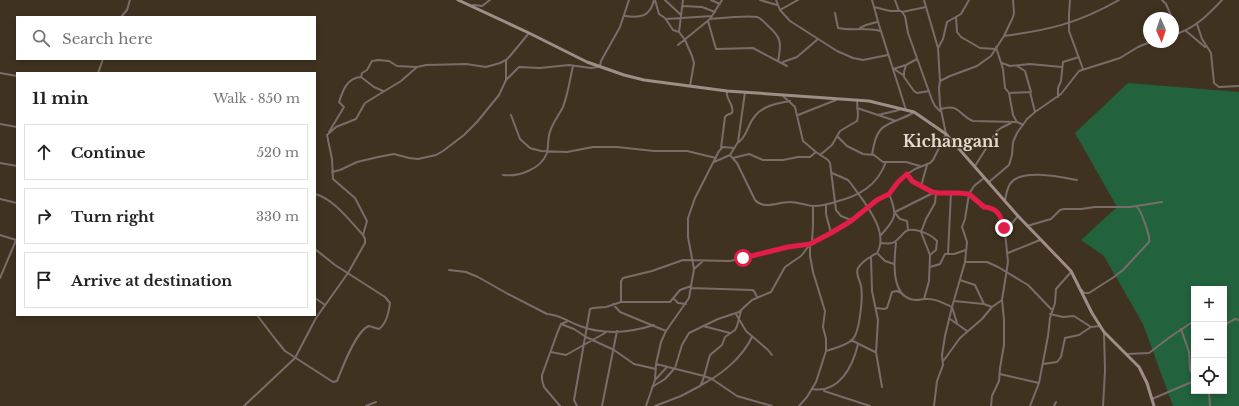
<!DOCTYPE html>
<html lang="en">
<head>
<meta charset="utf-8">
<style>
  :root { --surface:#fff; --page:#f6f6f6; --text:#222; --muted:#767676; --line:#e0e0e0 }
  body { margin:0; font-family:"Libre Baskerville",serif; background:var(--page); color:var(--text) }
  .controls { position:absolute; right:12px; bottom:12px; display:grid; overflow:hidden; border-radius:0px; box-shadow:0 2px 6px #0003 }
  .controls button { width:36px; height:36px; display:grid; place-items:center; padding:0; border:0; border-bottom:1px solid var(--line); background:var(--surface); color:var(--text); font:20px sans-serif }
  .compass { position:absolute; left:1143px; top:12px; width:36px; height:36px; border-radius:50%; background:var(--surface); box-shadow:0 2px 6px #0003; rotate:177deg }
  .stop { position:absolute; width:12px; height:12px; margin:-9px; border:3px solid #e11d48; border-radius:50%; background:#fff }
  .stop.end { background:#e11d48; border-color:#fff; box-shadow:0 1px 4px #0008 }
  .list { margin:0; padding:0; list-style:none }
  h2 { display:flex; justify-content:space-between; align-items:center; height:52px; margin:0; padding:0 16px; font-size:17px }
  h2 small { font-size:13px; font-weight:400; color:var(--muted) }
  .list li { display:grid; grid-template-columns:26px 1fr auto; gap:12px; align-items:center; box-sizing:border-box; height:56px; margin:0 8px 8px; padding:0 8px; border:1px solid var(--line); border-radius:0px }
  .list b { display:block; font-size:15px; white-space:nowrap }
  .list em { font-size:13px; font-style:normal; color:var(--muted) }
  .icon { flex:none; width:22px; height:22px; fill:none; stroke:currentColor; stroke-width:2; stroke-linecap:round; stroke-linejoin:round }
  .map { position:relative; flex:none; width:1239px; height:406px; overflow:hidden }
  .search { position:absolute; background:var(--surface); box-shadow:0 2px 6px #0003; left:16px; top:16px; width:300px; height:44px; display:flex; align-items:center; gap:10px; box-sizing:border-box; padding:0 14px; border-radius:0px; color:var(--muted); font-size:15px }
  .panel { position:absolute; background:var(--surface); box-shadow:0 2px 6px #0003; left:16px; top:72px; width:300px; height:244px; border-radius:0px }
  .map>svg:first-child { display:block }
  .green { fill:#22623d; fill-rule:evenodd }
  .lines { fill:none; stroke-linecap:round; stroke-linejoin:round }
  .street { stroke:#796d6a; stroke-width:2 }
  .secondary { stroke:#9f8d87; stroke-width:3 }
  .route { stroke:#e11d48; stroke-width:5 }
  .labels { text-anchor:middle; stroke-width:3; stroke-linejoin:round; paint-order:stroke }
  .quarter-label { font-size:16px; font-weight:bold; fill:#e4dcd1; stroke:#403220 }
</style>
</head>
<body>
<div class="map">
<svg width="1239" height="406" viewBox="0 0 1239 406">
  <rect width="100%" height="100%" fill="#403220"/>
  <path class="green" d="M1128,83L1239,92V406H1173L1143,324L1104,256L1081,240L1117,207L1075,133ZM1194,289H1224V391H1194Z"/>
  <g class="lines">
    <path class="street" d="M655,0L659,14L665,18L673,30L679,32L685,40L692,56L694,63L690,86
      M665,0L681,15
      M711,0L720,4
      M760,0L777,5
      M776,0L780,10L790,21L837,51L853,58L863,60L888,55
      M872,0L879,25L906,110
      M895,0L899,11
      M924,0L938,48L940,81
      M1070,0L1069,14V31L1083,69
      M1162,0L1166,4L1172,18
      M471,6L474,5L482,6L490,0
      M682,6L702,7L715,12
      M874,7L890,11H901L905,16L908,33L932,100L935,106L940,111
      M780,10L798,0
      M902,12L926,7
      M835,13L838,28C853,31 865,27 880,31
      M625,16C640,18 650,17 654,0
      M121,17L127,10L130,0
      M956,17L957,32L961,37L980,48L995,49
      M666,19L712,16
      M710,19C721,18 747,15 757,17C761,18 764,22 767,25C781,37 782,42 778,61
      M1173,19L1176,24L1175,34
      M708,21L716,49L753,48L787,66
      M1197,24L1202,39L1211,53L1214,83L1219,87L1239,86
      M860,28L866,25L877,22
      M1186,31L1205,47
      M679,32L683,0
      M1173,35C1194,29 1207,16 1222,0
      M1004,36C1049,30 1079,23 1119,0
      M678,45L710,19L722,0
      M996,47L1003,69L1005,88L1009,93L1013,115L1017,122L1023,125
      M938,48L943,39L947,22L961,14L969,0
      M783,62L797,57L818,39
      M1002,63L1010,66L1030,64L1062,67
      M906,65L904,72V77L914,91L917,93L929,91
      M600,66L601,61L620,27L629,0
      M1017,66L1025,71L1031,92
      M893,69L906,65L917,59
      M894,69L903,75
      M0,73L17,76
      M98,73L103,59
      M506,80L519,67L540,68L569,65L591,68L598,67
      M383,91L374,87L361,77L362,73L367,70L372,61L378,60L389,61L397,66L417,67
      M1009,93L1030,92L1035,112
      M782,95L795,107L803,141L816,152L828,160L830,163L836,210L841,216L851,220
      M1058,97V88L1061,81L1063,62L1079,57
      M857,108L896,121
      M941,109C960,103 959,116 973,121L1017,122
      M511,115L520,139L530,148L541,151L567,152L593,147H617L654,151H687L716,158
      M798,115L836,100
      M878,115L899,110
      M0,124L17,127
      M329,132L344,107L339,102C343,90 347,78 361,77
      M837,136L847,146L863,154L874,155L883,162H906L920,166
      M739,142C745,137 746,132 749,126C757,107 772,104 790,101
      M721,148L725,117L727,115L732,113C735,103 725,101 727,91
      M730,155L737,163L755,200C764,210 778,202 790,202C799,202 806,206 814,206C821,206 829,204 835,202C859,196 877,186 886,162
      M820,155L832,145L840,131L857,121L858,116L857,100
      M872,155C877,120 887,127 913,113
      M733,158L749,154L763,160H783L798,157H810L816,152
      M714,162L730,155L738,142L745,92
      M0,163L17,166
      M975,166L997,131L1001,128L1011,123
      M332,172L340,170L357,162L378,157L394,154L409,158L418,159L436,155L443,151L464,135L477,122L499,95L506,80V60
      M908,174L912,181L936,193L969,194L985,207H990L994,210L1000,217L1005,232
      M503,175C519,177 541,169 547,153C549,145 547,137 551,129C554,121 559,115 563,107C568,94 570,79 573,66
      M989,182L1009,165L1012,155L1013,142L1017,133L1027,119L1035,112L1061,94L1079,71L1120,58L1138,47L1150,42
      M921,186L927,165
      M0,199L17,203
      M1005,200C1006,195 1007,189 1010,184C1020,168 1061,177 1077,180
      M826,205V214L831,233
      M895,212L935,192
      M895,213L900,219L907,221L908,230
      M1027,226L1051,219L1060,210L1064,209H1081L1095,207H1130L1162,202
      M0,235L16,240
      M363,235L367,221L355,198L333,179L332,159L327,135L336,127L356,119L365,103L401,81L417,67L426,65L466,64L486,67L500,63L506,60L510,56L529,33
      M880,236C896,219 898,215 889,194
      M812,242L813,225V206
      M881,243C897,245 895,241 906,231C914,227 931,234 937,241L936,250L930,255
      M896,243C894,260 890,299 916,300C919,300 922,299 925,299C935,298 943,303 952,307L957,323
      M877,253L885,261L894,264
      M1008,253L1040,240
      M948,254L951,192
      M871,257L872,291L878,320L876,352L882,387
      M965,262H987L998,267L1028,285L1052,310
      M930,267L940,264L945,254H954L966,250
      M694,269L703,261
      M449,270L466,272L478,277L508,294L547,314C558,314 569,322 580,326C604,335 629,333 654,325
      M0,278L17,238
      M960,280L975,285L984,304
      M691,288L752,290L754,291L757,297
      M1082,290L1084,293H1089L1114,277L1123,270L1149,242C1151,238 1141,210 1137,207
      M315,298L325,305
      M674,299L678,303L686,304
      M924,299L929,281L930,255L921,232L926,219L935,203L936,193
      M954,301L984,304L992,307
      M621,302V281L623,278L652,271L683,260L730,261L788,247L810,244
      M613,304L620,312L666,331
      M876,308L884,309L887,308L892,292L897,291L901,293
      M736,314L746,331L768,350L772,355
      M1050,314L1063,317L1074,316L1091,327L1100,326
      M257,315L276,340L285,351L333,382L337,381C342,369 356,330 369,326L379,329C386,324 389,311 390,303L385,297L335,265L315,249
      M950,319L967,331
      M561,324L574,329L586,337L614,350L634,364L656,369
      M1224,325L1235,319L1239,320
      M703,326L730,333
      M1181,329L1189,352L1190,370L1194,376
      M851,340L875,352
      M826,351C835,348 845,346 852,340C860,333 863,296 861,286C860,279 855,275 858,268C862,261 870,257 877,253C890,232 864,202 852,185L848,180L832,173
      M551,352L566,355L605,333
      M1128,354L1149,353L1170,337L1194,321
      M944,360L960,338L982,319L992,307L1002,300L1008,262L1005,232L1018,216
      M656,364L704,376L712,379L737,396L772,406
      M1043,364L1057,362L1061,357L1065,338L1079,335L1091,327
      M1000,374L1039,383
      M656,379L667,367
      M701,385C721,375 742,358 752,337
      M652,387L665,379L675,368L682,345L689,333L718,319L739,312L752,300L771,292L785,267L801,256L808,247
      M812,389C839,394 853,366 858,344
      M824,391L870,406
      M1209,391L1210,406
      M1152,399L1194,381
      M244,406L295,358L316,318L348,273L365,243V239L363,235C350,221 334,199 315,194
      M366,406L376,402
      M560,406L544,387L542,380V375L558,331L561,324L568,321
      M577,406L574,400L590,309L593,308L606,307L621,302H670L680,290L691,286
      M602,406L617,331
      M646,406L655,380L656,364L661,342L666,331L689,298L694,269L688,237V218L695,198L719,151L723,147L734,148
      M655,406L681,396L700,386L703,380L710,355L722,345L725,337L735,330L737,326L741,311
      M799,406L807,397L816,382L826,351V339L823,327L825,311L813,272L810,256V244L831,233L851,221L877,200L889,194L903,177L915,169L930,163L933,160L946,134L940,105L939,88L940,81L950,76L977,66L991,56L1004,36L1013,17L1014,13L1013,0
      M934,406L937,381L943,365L942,355L945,336L952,307L965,262L967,242L962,227L965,219L969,194L974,186L984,178
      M991,406L992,396L999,381L1000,368L1004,345V320L1002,300
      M1030,406L1039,383L1048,336L1050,318L1055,303L1056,289L1071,272
      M1054,406L1056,402
      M1103,406L1105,371L1104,332"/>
    <path class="secondary" d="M458,0L529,33L587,62L624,75L644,80L727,91L869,101L914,112L946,134L1018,216L1071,271L1092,313L1104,332L1139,367L1147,383L1154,406"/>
  </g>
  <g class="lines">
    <path class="route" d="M743,258L788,247L810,244L831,233L851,221L877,200L889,194L898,182L907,174L912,181L932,192L939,193H958L969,194L984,207C999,208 1001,217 1004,228"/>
  </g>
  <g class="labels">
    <g class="quarter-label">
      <text x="951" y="147">Kichangani</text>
    </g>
  </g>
</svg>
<div class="controls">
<button>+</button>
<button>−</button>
<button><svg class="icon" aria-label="locate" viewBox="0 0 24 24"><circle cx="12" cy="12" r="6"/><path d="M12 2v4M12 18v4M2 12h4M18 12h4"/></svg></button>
</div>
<svg class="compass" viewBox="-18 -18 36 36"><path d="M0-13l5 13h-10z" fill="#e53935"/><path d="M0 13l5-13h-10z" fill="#767676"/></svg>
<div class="stop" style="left:743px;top:258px"></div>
<div class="stop end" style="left:1004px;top:228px"></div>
<div class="search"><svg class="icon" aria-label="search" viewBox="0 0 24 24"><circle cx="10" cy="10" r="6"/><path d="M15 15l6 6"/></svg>Search here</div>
<section class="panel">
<h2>11 min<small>Walk · 850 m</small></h2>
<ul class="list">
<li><svg class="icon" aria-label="ahead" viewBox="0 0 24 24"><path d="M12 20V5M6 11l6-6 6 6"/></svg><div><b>Continue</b></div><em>520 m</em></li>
<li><svg class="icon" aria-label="right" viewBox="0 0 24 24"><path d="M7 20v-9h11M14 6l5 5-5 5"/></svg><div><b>Turn right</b></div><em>330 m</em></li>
<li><svg class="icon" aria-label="arrive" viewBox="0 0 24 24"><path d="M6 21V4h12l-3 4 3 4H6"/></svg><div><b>Arrive at destination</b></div></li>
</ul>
</section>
</div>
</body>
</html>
